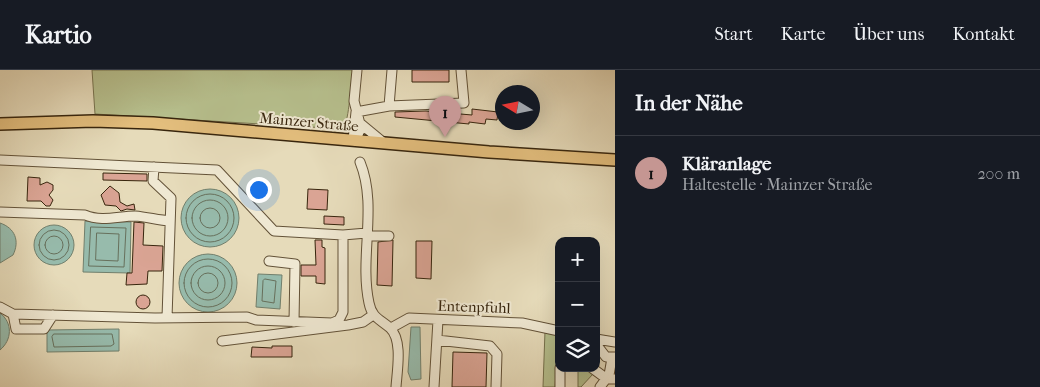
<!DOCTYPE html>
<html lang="de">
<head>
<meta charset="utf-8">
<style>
  :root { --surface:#171b24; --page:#242831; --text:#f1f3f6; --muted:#9ea1a6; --line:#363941; --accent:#c59692 }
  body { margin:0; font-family:"IM FELL French Canon",serif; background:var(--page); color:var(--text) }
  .controls { position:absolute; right:15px; bottom:15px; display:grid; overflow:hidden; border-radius:10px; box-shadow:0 5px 20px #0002 }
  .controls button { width:45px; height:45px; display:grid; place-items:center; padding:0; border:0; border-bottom:1px solid var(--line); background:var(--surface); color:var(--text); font:25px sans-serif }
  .compass { position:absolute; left:495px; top:15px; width:45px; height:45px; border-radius:50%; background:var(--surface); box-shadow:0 5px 20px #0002; rotate:280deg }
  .you { position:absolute; left:258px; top:119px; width:18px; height:18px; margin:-12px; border:4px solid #fff; border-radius:50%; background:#1a73e8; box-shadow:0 0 0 8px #1a73e833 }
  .badge { display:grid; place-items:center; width:32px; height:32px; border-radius:50%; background:var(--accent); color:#111; font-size:16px; font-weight:700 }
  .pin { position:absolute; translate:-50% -41px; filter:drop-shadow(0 1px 2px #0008) }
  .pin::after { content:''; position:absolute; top:26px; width:18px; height:15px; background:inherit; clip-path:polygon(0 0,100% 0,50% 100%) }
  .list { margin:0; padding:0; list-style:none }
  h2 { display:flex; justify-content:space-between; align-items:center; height:65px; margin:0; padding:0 20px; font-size:21px }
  h2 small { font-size:16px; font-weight:400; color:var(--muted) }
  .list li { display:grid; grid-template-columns:32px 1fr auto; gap:15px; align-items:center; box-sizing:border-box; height:75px; padding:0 20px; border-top:1px solid var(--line) }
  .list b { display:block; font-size:19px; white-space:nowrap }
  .list p { margin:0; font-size:16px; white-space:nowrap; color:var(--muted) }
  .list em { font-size:16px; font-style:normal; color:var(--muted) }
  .icon { flex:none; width:28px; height:28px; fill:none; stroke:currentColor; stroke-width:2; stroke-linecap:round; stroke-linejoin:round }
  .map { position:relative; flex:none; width:615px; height:317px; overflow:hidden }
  header { display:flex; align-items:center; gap:30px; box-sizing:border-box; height:70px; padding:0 25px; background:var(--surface); border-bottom:1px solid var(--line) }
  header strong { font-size:24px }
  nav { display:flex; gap:28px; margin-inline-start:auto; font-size:18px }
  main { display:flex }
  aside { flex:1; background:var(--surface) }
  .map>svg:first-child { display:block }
  .green { fill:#b7c08e; stroke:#77724e }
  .water { fill:#97bbac; stroke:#717f6c }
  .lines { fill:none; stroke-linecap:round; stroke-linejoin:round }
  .shore { stroke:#67705c; stroke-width:1 }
  .building { fill:#daa494; stroke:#37250d }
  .minor-casing { stroke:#635238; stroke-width:11 }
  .major-casing { stroke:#37250d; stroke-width:14 }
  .minor { stroke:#efe8d2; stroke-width:9 }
  .major { stroke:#e3be7d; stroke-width:11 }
  .labels { text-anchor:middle; stroke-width:4; stroke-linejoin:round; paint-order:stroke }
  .street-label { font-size:15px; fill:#37250d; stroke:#efe8d2 }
</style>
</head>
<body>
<header>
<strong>Kartio</strong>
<nav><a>Start</a><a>Karte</a><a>Über uns</a><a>Kontakt</a></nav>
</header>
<main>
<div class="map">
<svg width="615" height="317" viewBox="0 0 615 317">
  <rect width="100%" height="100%" fill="#e6dbba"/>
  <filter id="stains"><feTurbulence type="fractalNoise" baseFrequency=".004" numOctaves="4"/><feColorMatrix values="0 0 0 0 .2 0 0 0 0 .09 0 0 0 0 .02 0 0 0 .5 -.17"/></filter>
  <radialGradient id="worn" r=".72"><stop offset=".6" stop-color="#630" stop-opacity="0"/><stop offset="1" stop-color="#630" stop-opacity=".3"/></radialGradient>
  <path class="green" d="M92,0H353C350,15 350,48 343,59L95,44Z
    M545,261L559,264L555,317H543Z
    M578,298H586L593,304L581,317H578Z"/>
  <path class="water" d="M181 148a29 29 0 1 1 58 0a29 29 0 1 1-58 0Z
    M85,151L131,152L130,203L83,202Z
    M0,153C15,158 20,171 13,185L0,193Z
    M34 175a20 20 0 1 1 40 0a20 20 0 1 1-40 0Z
    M179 213a29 29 0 1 1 58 0a29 29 0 1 1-58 0Z
    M258,204L282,205L280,239L256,237Z
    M0,243C13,253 12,270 0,280Z
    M411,257H420L421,309L411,310L408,302Z
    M119,259V281L47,282V260Z"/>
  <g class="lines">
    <path class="shore" d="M186 148a24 24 0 1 1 48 0a24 24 0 1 1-48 0Z
      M192 148a18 18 0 1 1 36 0a18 18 0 1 1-36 0Z
      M200 148a10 10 0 1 1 20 0a10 10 0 1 1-20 0Z
      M91,157L126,158L124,197L89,196Z
      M39 175a15 15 0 1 1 30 0a15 15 0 1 1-30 0Z
      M97,163L119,164L118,191L96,190Z
      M45 175a9 9 0 1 1 18 0a9 9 0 1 1-18 0Z
      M184 213a24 24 0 1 1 48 0a24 24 0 1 1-48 0Z
      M191 213a17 17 0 1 1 34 0a17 17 0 1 1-34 0Z
      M198 213a10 10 0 1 1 20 0a10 10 0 1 1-20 0Z
      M265,209L276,211L274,233L262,231L263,211Z
      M54,264H112L114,274L111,276L54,277L52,267Z"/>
  </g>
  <path class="building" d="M412,0H449V12H412Z
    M472,39L498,42L497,50L486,49L485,54L469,52V54L395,47V42L426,41L472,45Z
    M103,103L147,104V111L103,110Z
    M28,107L40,108V115L47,112L53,115V120L49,125L53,130L50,136H46L41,131H27Z
    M110,116L119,123L120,132L127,136L134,134L135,140L127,139L121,141L116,136L105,135L101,125Z
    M308,119L328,120L327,140L307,139Z
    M324,146L344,147V155L324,154Z
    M134,152L144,153L143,175L163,176L162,201H148L147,214L126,215L127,203H132Z
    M315,170H322V177L325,178V214L316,213V206H301V195H316Z
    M393,170L392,216L377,215L378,172Z
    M416,171H432L431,209L416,208Z
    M136 232a7 7 0 1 1 14 0a7 7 0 1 1-14 0Z
    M272,276H292V287H251L252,277L272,278Z
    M453,282L487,283L486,317H452Z"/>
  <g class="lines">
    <defs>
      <path id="minor" d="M389,36L392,0
        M356,42L389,36L464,33L461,0
        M361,54L384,73
        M353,70L356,42
        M355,71L361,58L354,31L357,0
        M0,90L217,100L274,161L343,165L367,163
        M360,92C378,136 359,187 369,233C372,248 380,249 390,258C403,270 397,301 396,317
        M154,97L153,111L171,128L167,248
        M0,142L85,145C101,152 119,146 135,146C147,147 158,150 170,151
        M367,166H389
        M269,191L295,194L294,252
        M0,237L13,244L155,248L247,247L256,250L332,253L339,250L343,242V165
        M13,244L16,259H44L53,245
        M391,258L409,248L522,253L559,261
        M596,269L615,272
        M437,270L490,276L497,284L496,317
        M222,271L348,255L363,252L373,245
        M596,274L606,287H615
        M592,298L607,309H615
        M434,317L438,250
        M560,317V298
        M600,317L609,305L612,288"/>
      <path id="major" d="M0,54L93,51L153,53L489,82L615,90"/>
    </defs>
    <use href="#minor" class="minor-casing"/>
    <use href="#major" class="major-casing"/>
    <use href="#minor" class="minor"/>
    <use href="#major" class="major"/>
  </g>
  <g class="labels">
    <g class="street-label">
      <text transform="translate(309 52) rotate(5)" y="5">Mainzer Straße</text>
      <text transform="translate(474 237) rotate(2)" y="5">Entenpfuhl</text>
    </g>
  </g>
  <rect width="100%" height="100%" filter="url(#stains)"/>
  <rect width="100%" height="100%" fill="url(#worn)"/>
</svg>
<div class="controls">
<button>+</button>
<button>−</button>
<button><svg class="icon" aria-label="layers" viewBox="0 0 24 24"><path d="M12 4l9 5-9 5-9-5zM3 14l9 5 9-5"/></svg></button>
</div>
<svg class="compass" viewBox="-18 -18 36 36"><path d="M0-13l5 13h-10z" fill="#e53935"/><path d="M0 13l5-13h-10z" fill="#9ea1a6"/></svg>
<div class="you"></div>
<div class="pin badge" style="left:445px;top:67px">1</div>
</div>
<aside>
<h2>In der Nähe<small></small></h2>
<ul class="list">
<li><span class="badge">1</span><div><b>Kläranlage</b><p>Haltestelle · Mainzer Straße</p></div><em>200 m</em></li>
</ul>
</aside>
</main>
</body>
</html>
